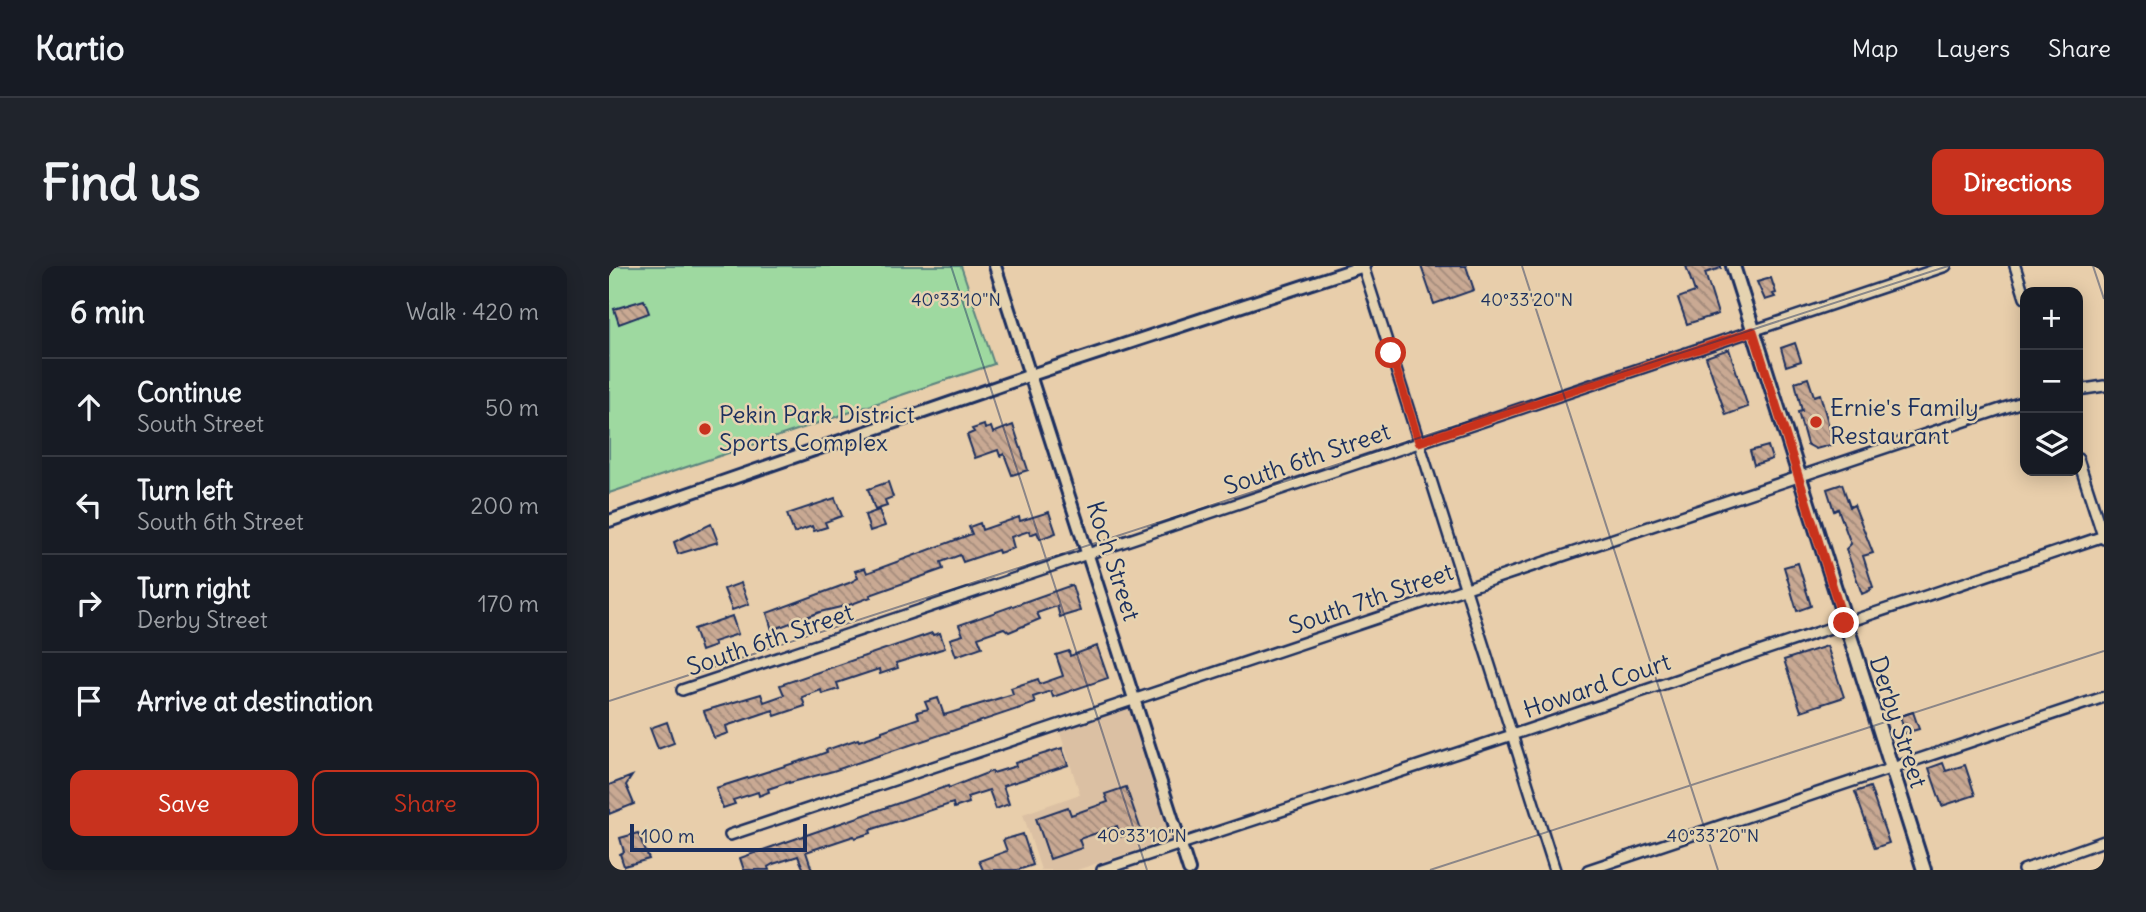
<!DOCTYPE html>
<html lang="en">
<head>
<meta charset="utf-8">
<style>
  :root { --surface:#171b24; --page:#20242c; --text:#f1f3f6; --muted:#9ea1a6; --line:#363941; --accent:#c8321e }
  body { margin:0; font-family:Delius,sans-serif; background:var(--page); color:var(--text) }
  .controls { position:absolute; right:21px; top:21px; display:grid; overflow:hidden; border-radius:14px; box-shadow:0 4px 18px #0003 }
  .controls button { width:63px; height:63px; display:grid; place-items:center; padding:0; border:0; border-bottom:2px solid var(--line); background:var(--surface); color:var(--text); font:35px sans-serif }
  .scale { position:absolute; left:21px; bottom:18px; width:177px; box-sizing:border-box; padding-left:7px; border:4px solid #1b2f5e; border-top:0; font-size:19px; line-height:24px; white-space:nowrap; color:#1b2f5e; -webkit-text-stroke:5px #e5d3b0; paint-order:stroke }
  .stop { position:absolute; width:21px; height:21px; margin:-16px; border:5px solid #c8321e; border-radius:50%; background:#fff }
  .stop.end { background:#c8321e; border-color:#fff; box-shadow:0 2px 7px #0008 }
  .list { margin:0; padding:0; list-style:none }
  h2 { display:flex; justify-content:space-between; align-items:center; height:91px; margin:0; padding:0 28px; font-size:30px }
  h2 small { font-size:23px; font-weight:400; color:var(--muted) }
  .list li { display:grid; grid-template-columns:46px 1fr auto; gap:21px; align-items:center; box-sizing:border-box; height:98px; padding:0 28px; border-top:2px solid var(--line) }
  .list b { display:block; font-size:26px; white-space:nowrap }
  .list p { margin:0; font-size:23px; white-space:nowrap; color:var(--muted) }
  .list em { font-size:23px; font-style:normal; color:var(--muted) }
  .actions { display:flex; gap:14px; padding:21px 28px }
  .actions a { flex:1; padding:16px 0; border:2px solid var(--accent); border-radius:14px; text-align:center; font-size:24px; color:var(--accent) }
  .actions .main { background:var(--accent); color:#fff }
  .icon { flex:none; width:38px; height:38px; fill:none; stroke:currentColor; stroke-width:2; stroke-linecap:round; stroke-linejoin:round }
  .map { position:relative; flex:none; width:1495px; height:604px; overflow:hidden; border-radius:14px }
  header { display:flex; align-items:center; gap:42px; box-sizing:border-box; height:98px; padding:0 35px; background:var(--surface); border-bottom:2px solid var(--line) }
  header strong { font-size:33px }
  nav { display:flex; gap:38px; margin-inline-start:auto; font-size:24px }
  .intro { display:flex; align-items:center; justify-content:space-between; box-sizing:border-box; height:168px; padding:0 42px }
  h1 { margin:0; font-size:49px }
  .button { padding:18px 32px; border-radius:14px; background:var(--accent); color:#fff; font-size:24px; font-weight:700 }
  main { display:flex; gap:42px; padding:0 42px }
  aside { flex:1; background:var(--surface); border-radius:14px; box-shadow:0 4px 18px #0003 }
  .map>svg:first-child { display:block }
  .built { fill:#dbc0a3 }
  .pitch { fill:#9ed9a0; stroke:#5c847f; stroke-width:2 }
  .building { fill:url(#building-back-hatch); stroke:#1b2f5e; stroke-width:2 }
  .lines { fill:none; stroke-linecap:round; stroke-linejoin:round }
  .minor-casing { stroke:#1b2f5e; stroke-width:14 }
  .tertiary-casing { stroke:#1b2f5e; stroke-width:16 }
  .secondary-casing { stroke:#1b2f5e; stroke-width:18 }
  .minor { stroke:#e5d3b0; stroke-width:9 }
  .tertiary { stroke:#e5d3b0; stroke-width:10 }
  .secondary { stroke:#e5d3b0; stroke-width:12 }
  .route { stroke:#c8321e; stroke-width:9 }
  .ticks { fill:none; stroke:#1b2f5e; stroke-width:2; stroke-opacity:0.45 }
  .poi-dot { fill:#c8321e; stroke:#e5d3b0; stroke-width:2.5 }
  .labels { text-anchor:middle; stroke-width:5; stroke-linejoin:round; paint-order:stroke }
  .poi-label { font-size:24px; fill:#1b2f5e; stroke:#e5d3b0; text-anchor:start }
  .street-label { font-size:24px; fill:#1b2f5e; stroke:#e5d3b0 }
  .ticks-label { font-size:18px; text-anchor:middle; fill:#1b2f5e; stroke:#e5d3b0; stroke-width:5; stroke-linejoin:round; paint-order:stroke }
</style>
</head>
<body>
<header>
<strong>Kartio</strong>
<nav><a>Map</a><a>Layers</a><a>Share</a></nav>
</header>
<div class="intro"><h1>Find us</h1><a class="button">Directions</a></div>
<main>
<aside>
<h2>6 min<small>Walk · 420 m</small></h2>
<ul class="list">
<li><svg class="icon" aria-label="ahead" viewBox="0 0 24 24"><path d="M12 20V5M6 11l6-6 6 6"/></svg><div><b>Continue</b><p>South Street</p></div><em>50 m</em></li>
<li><svg class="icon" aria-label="left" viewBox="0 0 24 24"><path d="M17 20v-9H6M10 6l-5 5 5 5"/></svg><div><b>Turn left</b><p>South 6th Street</p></div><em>200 m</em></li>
<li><svg class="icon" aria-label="right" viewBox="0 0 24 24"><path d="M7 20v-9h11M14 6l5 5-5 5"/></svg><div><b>Turn right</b><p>Derby Street</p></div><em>170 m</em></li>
<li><svg class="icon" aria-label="arrive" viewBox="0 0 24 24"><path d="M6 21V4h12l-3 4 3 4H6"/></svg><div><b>Arrive at destination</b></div></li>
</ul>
<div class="actions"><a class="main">Save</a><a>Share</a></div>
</aside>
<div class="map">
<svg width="1495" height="604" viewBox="0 0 1495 604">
  <defs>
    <pattern id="building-back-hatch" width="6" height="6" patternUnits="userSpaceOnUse" patternTransform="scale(1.75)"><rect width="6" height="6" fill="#c9a993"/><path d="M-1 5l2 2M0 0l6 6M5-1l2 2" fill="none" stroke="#a28a7b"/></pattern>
  </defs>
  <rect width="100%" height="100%" fill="#e8ceab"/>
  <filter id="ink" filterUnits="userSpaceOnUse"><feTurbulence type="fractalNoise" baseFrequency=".0143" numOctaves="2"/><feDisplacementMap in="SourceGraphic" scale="14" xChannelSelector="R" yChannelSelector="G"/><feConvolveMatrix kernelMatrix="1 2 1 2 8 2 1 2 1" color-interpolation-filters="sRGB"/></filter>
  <g filter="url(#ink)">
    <path class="built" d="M520,441L564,572L468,604H432L414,548L471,528L450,464Z"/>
    <path class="pitch" d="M0,0H352L385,98L0,227Z"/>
    <path class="building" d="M812,0H857L865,24L825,38Z
      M1077,0H1112V2L1096,7L1109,48L1078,58L1069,32L1086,26Z
      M1162,12L1167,27L1164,28L1166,31L1156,34L1148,16Z
      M35,34L40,47L10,58L5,43Z
      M1186,77L1192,95L1177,100L1172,82Z
      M1120,83L1139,141L1117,149L1097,91Z
      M1199,112L1205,130L1211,128L1225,178L1207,183L1198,178L1189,146L1193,145L1186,116Z
      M375,159L376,163L382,161L384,167L404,159L419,204L403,209L395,188L391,190L389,184L366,192L358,169L365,166L363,163Z
      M1159,180L1163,193L1145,199L1141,185Z
      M279,216L284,231L276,234L278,240L266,244L259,223Z
      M1233,218L1241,241L1245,239L1264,287L1254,290L1264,321L1261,322L1262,324L1253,328L1237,283L1242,278L1229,243L1225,245L1218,223Z
      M226,232L233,250L216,256L218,261L205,265L203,260L185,267L178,248Z
      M270,244L276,260L261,265L256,249Z
      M440,246L447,267L431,273L428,266L421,269L420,265L402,271L405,282L390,287L389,284L354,296L351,289L332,296L334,303L261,329L262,331L240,339L211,346L163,364L158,347L240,317L249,312L246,305L256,302L258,307L363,268L360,261L371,257L373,264L410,251L411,255Z
      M102,258L109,276L69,288L65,276Z
      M1189,297L1202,340L1188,345L1175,301Z
      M132,317L140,338L123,344L115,323Z
      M463,319L471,345L451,351L448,340L428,347L431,353L400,366L395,362L369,371L373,381L347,390L341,373L354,369L350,359Z
      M123,350L129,368L104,376L106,380L92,385L85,363Z
      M323,367L324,369L331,367L336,382L287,397L289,402L271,408L270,403L228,417L230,423L213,428L212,424L193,431L196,440L166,450L164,444L117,460L119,467L105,472L95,445L152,428L155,436L175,429L171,419Z
      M488,380L499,412L444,431L442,425L424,431L426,437L224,505L180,517V516L159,523L160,526L150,530L149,526L124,534L126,538L114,542L107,522L207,490L218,486L217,484L249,473L250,475L273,467V465L310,452L308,446L319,443L316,436L329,432L335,449L404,428L402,422L429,413L431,418L454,410L447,389L460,385L461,390Z
      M1218,380L1235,431L1192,445L1175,394Z
      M1304,446L1310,463L1296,467L1291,450Z
      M58,456L65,477L49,483L41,462Z
      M453,482L459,499L394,520L400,538L387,543L380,524L358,531L360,537L345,542L344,537L261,564L262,567L246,572L245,570L197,586L203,604H195L189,590L164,598L159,601L160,604H135L131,592L339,520L340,522L383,505L384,507L407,500L406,497Z
      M1334,497L1337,505L1356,499L1366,529L1333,540L1320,502Z
      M23,510L17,519L25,538L0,548V519Z
      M517,521L532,564L511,571L508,560L470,573L473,582L441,593L427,552L459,541L462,549L499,536L496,528Z
      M1261,521L1280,577L1266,582L1246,526Z
      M29,567L40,593L15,600L11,588L15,586L11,572Z
      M414,568L424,599L409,604H374L370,595L398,585L394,574Z"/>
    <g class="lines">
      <defs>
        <path id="minor" d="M754,0L946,604
          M1406,0L1416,32
          M1469,124L1495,120
          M1469,193L1495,273
          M73,424L1337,0
          M121,569L1416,135
          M493,604L903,469L1495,270
          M979,604L1495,431
          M1414,604L1495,575"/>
        <path id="tertiary" d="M386,0L580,604
          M0,255L422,109L755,0"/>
        <path id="secondary" d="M1124,0L1315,604"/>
      </defs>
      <use href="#minor" class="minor-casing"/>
      <use href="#tertiary" class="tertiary-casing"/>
      <use href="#secondary" class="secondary-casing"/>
      <use href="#minor" class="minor"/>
      <use href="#tertiary" class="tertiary"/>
      <use href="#secondary" class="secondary"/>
    </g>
  </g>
  <g class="lines" filter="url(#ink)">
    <path class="route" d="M782,87L810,176L1144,65L1235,357"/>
  </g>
  <path class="ticks" d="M342,0L538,604M913,0L1109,604M1484,0L1495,33M0,435L1339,0M821,604L1495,385"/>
  <g class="poi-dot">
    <circle cx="1207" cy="156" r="7"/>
    <circle cx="96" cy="163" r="7"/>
  </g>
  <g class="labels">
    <g class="poi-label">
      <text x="1221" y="150">Ernie's Family<tspan x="1221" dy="28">Restaurant</tspan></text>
      <text x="110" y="157">Pekin Park District<tspan x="110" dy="28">Sports Complex</tspan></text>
    </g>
    <g class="street-label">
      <text transform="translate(698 193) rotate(-19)" y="8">South 6th Street</text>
      <text transform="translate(504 295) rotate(72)" y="8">Koch Street</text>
      <text transform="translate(762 333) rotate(-19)" y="8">South 7th Street</text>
      <text transform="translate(161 374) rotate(-19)" y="8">South 6th Street</text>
      <text transform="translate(988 420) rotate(-19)" y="8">Howard Court</text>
      <text transform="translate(1289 456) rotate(72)" y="8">Derby Street</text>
    </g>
  </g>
  <g class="ticks-label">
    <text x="347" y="40">40°33'10"N</text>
    <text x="918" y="40">40°33'20"N</text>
    <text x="533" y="576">40°33'10"N</text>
    <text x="1104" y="576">40°33'20"N</text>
  </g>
</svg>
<div class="controls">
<button>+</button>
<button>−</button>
<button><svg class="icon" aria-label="layers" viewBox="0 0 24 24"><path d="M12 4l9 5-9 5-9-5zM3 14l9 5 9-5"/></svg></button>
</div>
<div class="scale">100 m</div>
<div class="stop" style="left:782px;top:87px"></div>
<div class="stop end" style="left:1235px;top:357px"></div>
</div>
</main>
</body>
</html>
